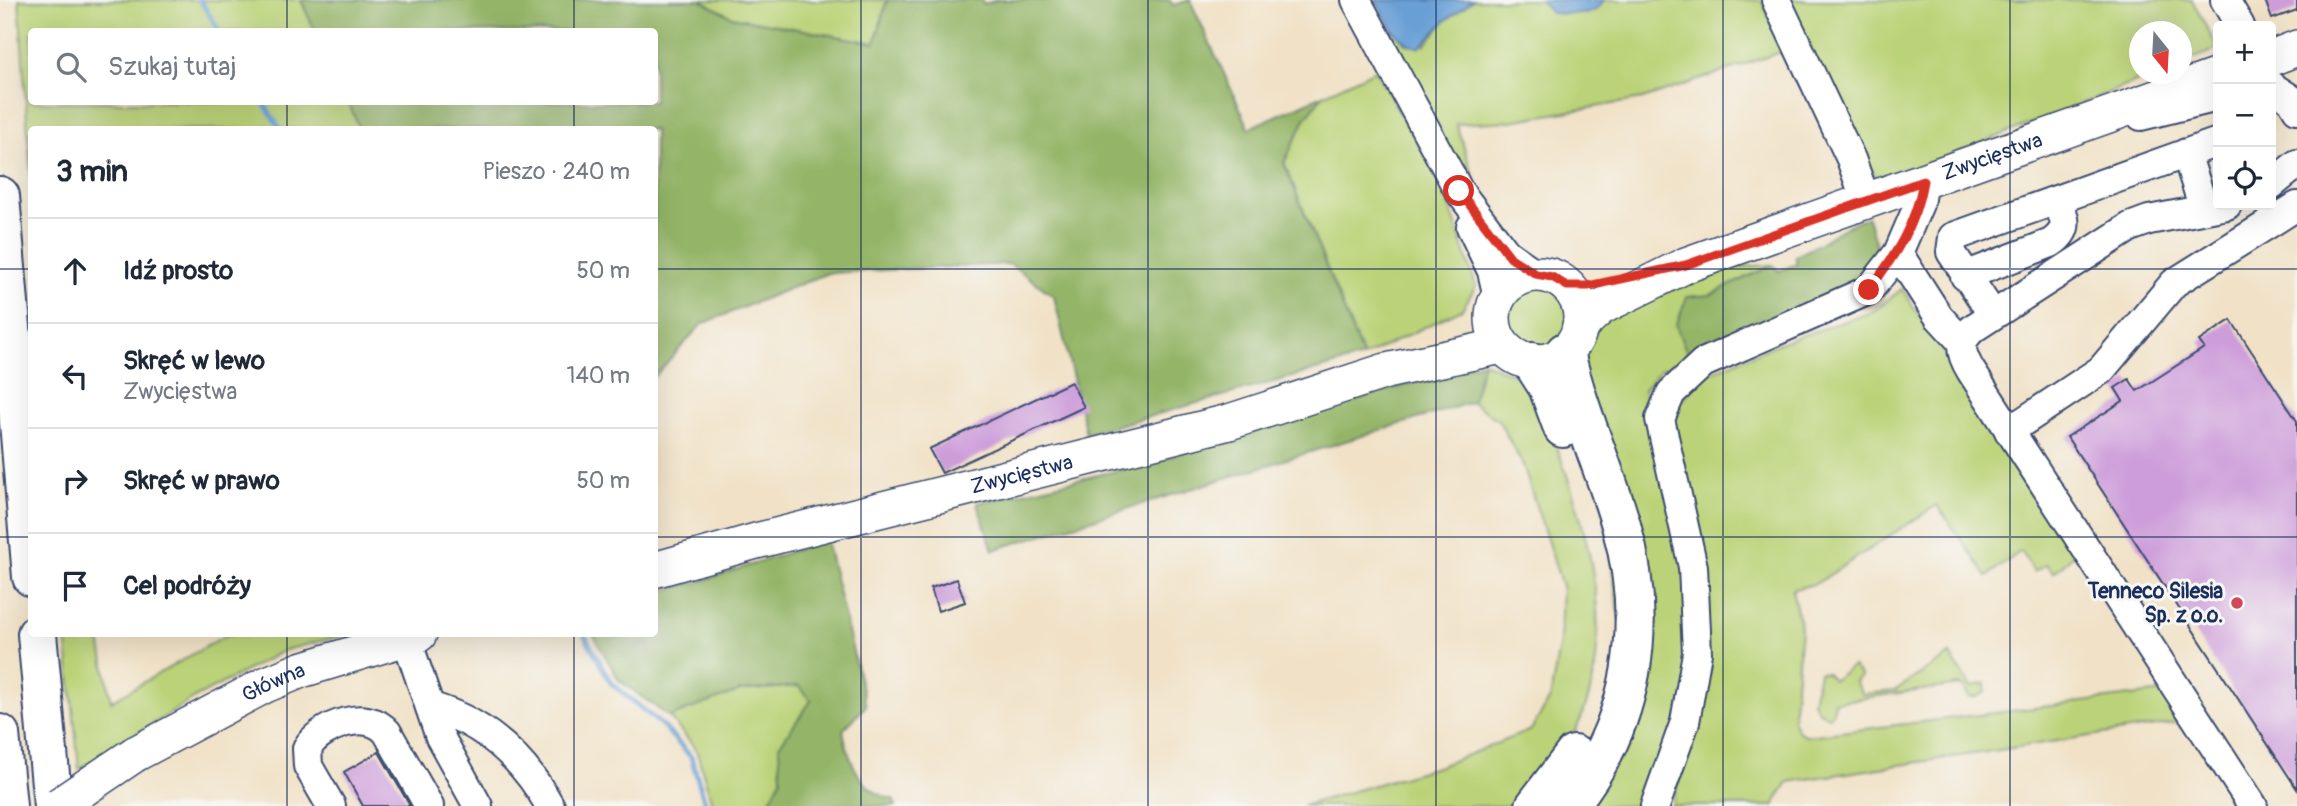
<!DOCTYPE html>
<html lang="pl">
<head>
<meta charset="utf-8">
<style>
  :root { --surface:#fff; --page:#f2f2f3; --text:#1f2937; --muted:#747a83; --line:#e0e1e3 }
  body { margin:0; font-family:Pangolin,sans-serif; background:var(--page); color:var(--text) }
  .controls { position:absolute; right:21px; top:21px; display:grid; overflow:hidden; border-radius:7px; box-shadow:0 7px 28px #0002 }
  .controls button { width:63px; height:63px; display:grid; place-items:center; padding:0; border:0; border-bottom:2px solid var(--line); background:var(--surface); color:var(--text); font:35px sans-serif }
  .compass { position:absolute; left:2129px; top:21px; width:63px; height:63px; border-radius:50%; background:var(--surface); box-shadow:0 7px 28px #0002; rotate:162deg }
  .stop { position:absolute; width:21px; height:21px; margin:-16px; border:5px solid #d93025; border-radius:50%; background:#fff }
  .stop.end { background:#d93025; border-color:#fff; box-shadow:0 2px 7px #0008 }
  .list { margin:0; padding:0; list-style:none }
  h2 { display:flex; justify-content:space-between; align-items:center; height:91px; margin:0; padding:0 28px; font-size:30px }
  h2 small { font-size:23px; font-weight:400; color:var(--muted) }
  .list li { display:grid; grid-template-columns:46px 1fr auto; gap:21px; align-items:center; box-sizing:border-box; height:105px; padding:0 28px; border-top:2px solid var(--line) }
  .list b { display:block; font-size:26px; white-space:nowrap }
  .list p { margin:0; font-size:23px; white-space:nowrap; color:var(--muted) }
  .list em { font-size:23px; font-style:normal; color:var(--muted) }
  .icon { flex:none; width:38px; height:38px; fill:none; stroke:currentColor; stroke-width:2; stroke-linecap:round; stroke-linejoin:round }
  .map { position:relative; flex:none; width:2297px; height:806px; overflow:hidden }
  .search { position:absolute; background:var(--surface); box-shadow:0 7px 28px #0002; left:28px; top:28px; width:630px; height:77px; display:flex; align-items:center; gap:18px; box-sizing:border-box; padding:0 24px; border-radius:7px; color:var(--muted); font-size:26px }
  .panel { position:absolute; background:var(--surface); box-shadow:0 7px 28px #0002; left:28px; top:126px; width:630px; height:511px; border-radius:7px }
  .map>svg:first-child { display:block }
  .green { fill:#bbd378; stroke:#6b816b; stroke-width:2 }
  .forest { fill:#94b568; stroke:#587263; stroke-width:2 }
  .water { fill:#679fd5; stroke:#41679a; stroke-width:2 }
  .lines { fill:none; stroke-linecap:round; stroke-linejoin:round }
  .stream { stroke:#679fd5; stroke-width:5 }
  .building { fill:#cd9dda }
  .minor-casing { stroke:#3b4a6e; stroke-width:32 }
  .major-casing { stroke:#3b4a6e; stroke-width:38 }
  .highway-casing { stroke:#3b4a6e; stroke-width:42 }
  .minor { stroke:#fff; stroke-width:28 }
  .major { stroke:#fff; stroke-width:35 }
  .highway { stroke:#fff; stroke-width:38 }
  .major-bridge-casing { stroke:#3b4a6e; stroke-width:38; stroke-linecap:butt }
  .major-bridge { stroke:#fff; stroke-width:35 }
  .route { stroke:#d93025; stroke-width:9 }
  .grid { fill:none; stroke:#1b2f5e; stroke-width:2; stroke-opacity:0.55 }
  .poi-dot { fill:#d1495b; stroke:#f6f6f2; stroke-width:2.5 }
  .labels { text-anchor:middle; stroke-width:6; stroke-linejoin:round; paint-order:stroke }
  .street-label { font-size:21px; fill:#1b2f5e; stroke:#f6f6f2 }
  .poi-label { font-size:21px; font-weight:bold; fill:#1b2f5e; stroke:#f6f6f2; text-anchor:end }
</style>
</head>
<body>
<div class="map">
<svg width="2297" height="806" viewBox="0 0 2297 806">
  <rect width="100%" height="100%" fill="#f6f6f2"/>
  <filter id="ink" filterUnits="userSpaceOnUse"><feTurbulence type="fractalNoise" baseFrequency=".0143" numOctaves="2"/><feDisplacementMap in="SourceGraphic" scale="14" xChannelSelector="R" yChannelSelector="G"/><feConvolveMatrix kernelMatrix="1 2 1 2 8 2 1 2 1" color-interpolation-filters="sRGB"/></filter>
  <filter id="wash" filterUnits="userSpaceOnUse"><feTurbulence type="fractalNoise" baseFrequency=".00686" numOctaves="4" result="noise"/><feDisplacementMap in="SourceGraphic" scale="28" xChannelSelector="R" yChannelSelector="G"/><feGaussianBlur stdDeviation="1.57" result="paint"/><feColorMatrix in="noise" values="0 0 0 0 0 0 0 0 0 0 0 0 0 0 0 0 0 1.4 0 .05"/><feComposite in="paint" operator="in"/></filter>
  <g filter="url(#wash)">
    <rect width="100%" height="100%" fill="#f1e2c7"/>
    <path class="green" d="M19,0H301L315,31L32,32V102H348L360,129L32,130L31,180Z
      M700,0H887L875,44L732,17Z
      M1473,0H1540L1551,13C1570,13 1595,20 1604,0H1761L1784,51L1643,99L1511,121L1456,124L1474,178L1458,177L1383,41L1392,30L1407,44L1425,45L1445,21Z
      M1787,0H2192L2218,49L2182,63V32H2140V74H2156L1880,183L1868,166Z
      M1375,70L1444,189L1476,286L1462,309L1363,357L1284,162L1305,119L1323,95Z
      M1773,265L1710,295L1690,360L1661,369L1644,389L1663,481L1678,405L1703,376L1782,342L1872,312L1902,289L2075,554L2053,573L2047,564L2034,572L2021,551L1987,576L1937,505L1817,583L1792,590L1801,629L1793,720L1799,732L1808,736L2163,692L2182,722L1788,782L1773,806H1672L1683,764L1648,806H1584L1634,711L1579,355L1595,322L1706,275L1738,267Z
      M1505 317a32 32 0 1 1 64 0a32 32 0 1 1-64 0Z
      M1483,362L1530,381C1573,483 1630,625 1575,731C1561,759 1537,784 1515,806H1302L1440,766L1531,730L1550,699L1560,641L1562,586L1523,465L1499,421L1472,402Z
      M66,634H99L111,701L228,634H349L285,650L198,696L79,769Z
      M1950,655L1971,687L1985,683V692L1976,697H1968L1964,687L1959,685L1834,702L1833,712L1828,717L1818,711L1813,702L1819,672L1827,673L1833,680L1853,666L1861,676L1855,681L1862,694L1894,691Z
      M799,686L811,701L779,746L782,779L767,806H713L696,749L669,717L740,691Z"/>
    <path class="forest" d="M301,0H700L732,17L875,43L887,0H982L984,4L997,0H1169L1173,5L1190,0L1249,128L1323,95L1305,119L1284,163L1363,357L1086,434L1054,296L1010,264L828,273L702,324L655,376L654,130L360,129L348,102H654V32L315,31Z
      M1868,217L1878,252L1854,280L1836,294L1690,360L1676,326L1687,297L1710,295L1773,265L1779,271L1797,264L1795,256C1822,246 1841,225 1868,217Z
      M1483,362L1472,402L993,550L977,503L1149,463Z
      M826,540L866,706L843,730C848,759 860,793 893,799L896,806H767L781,779L779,746L811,701L799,686L740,691L669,717L619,680L593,634H654L655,592L702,581Z"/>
    <path class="water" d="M1375,0H1473L1445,21L1419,48C1395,41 1387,21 1375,0Z
      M1540,0H1604C1595,20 1570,13 1551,13Z"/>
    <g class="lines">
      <path class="stream" d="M200,0L220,32
        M263,102L281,130
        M584,634L611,683L664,727L691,757L706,806"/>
    </g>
    <g id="blocks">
      <path class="building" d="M2265,0H2297V10L2272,19Z
        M2231,320L2297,421V789L2067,437L2123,401L2115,388L2129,379L2137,391L2204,348L2199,341Z
        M1071,382L1084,407L942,473L929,449Z
        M957,579L965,602L938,611L931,588Z
        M379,752L410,806H363L344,772Z"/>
    </g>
  </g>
  <g filter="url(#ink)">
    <use href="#blocks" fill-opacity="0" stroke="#3b4a6e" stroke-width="2"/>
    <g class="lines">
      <defs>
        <path id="minor" d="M1356,0L1459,191L1506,253L1536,274
          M1776,0L1851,159L1866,201
          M2225,0L2240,26
          M2271,86L2291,99L2297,109
          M2141,116L2218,97
          M2186,153L2204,209
          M2271,185L2297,164
          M2227,205L2149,220L2130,227L1975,327C1957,341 1960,353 1971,371L2253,806
          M1471,227L1492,271L1498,297
          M1898,253L1939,317L1962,342
          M1965,276L2051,243C2070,230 2068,215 2051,202
          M1993,315L1951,252L1953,237L2218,142
          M2009,431L2101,370L2174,283L2297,206
          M406,637L440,737L478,806
          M432,707C486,723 523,758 550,806
          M331,806L308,766L307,748C321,725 367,708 387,732L429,806
          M1655,806L1685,722L1697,653L1693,567L1660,419L1671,393L1703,363L1869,290L1898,253L1919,204L1923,181"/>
        <g id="major">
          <path d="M2271,58L2297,48"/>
          <circle cx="1537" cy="318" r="44"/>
          <path id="s1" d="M1580,326L1601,307L1686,265L2218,76"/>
          <path id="s2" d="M654,570L756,541L1229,422L1386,371L1502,346"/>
          <path id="s3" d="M135,754L265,685L301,670L419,634"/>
        </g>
        <path id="highway" d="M0,196L32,577
          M1565,352C1578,411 1604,466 1621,525C1649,624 1635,725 1568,806
          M1532,362L1548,387L1563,428
          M37,634L53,806
          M0,734L7,806
          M1535,806L1574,755"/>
      </defs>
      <use href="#minor" class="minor-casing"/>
      <use href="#major" class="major-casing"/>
      <use href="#highway" class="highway-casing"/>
      <use href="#minor" class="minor"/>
      <use href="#major" class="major"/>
      <use href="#highway" class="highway"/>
      <defs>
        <path id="major-bridge" d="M58,806L135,754"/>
      </defs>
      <use href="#major-bridge" class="major-bridge-casing"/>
      <use href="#major-bridge" class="major-bridge"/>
    </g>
  </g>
  <g class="lines" filter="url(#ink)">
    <path class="route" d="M1459,191L1511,258L1536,274L1552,277L1567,286H1588L1686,265L1923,181C1916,224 1895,256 1869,290"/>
  </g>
  <path class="grid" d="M287,0V32M574,0V32M861,0V806M1148,0V806M1436,0V806M1723,0V806M2010,0V806M287,102V130M574,102V130M0,269H32M654,269H2297M0,537H32M654,537H2297M287,634V806M574,634V806"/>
  <circle class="poi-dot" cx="2237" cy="603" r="7"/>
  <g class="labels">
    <g class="street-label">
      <text dy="7" stroke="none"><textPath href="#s1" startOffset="448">Zwycięstwa</textPath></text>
      <text dy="7" stroke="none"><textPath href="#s2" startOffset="380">Zwycięstwa</textPath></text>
      <text dy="7" stroke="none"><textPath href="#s3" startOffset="156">Główna</textPath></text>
    </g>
    <g class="poi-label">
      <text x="2223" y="598">Tenneco Silesia<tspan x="2223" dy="24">Sp. z o.o.</tspan></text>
    </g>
  </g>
</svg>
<div class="controls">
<button>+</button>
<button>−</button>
<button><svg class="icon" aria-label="locate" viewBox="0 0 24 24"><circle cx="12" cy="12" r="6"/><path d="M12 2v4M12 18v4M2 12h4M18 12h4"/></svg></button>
</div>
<svg class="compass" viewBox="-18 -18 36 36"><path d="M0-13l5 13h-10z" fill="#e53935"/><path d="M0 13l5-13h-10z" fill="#747a83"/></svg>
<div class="stop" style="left:1459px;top:191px"></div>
<div class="stop end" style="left:1869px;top:290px"></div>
<div class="search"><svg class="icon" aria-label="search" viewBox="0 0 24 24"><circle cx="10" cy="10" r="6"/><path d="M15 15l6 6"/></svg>Szukaj tutaj</div>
<section class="panel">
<h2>3 min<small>Pieszo · 240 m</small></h2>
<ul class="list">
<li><svg class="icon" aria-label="ahead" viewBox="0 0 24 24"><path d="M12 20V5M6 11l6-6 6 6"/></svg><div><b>Idź prosto</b></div><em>50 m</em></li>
<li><svg class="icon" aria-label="left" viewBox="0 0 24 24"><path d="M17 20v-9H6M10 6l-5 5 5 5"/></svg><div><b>Skręć w lewo</b><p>Zwycięstwa</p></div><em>140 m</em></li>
<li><svg class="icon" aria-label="right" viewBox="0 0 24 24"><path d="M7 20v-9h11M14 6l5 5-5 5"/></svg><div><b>Skręć w prawo</b></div><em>50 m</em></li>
<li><svg class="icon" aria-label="arrive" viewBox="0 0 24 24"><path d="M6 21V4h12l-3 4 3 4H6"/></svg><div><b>Cel podróży</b></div></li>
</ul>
</section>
</div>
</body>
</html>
